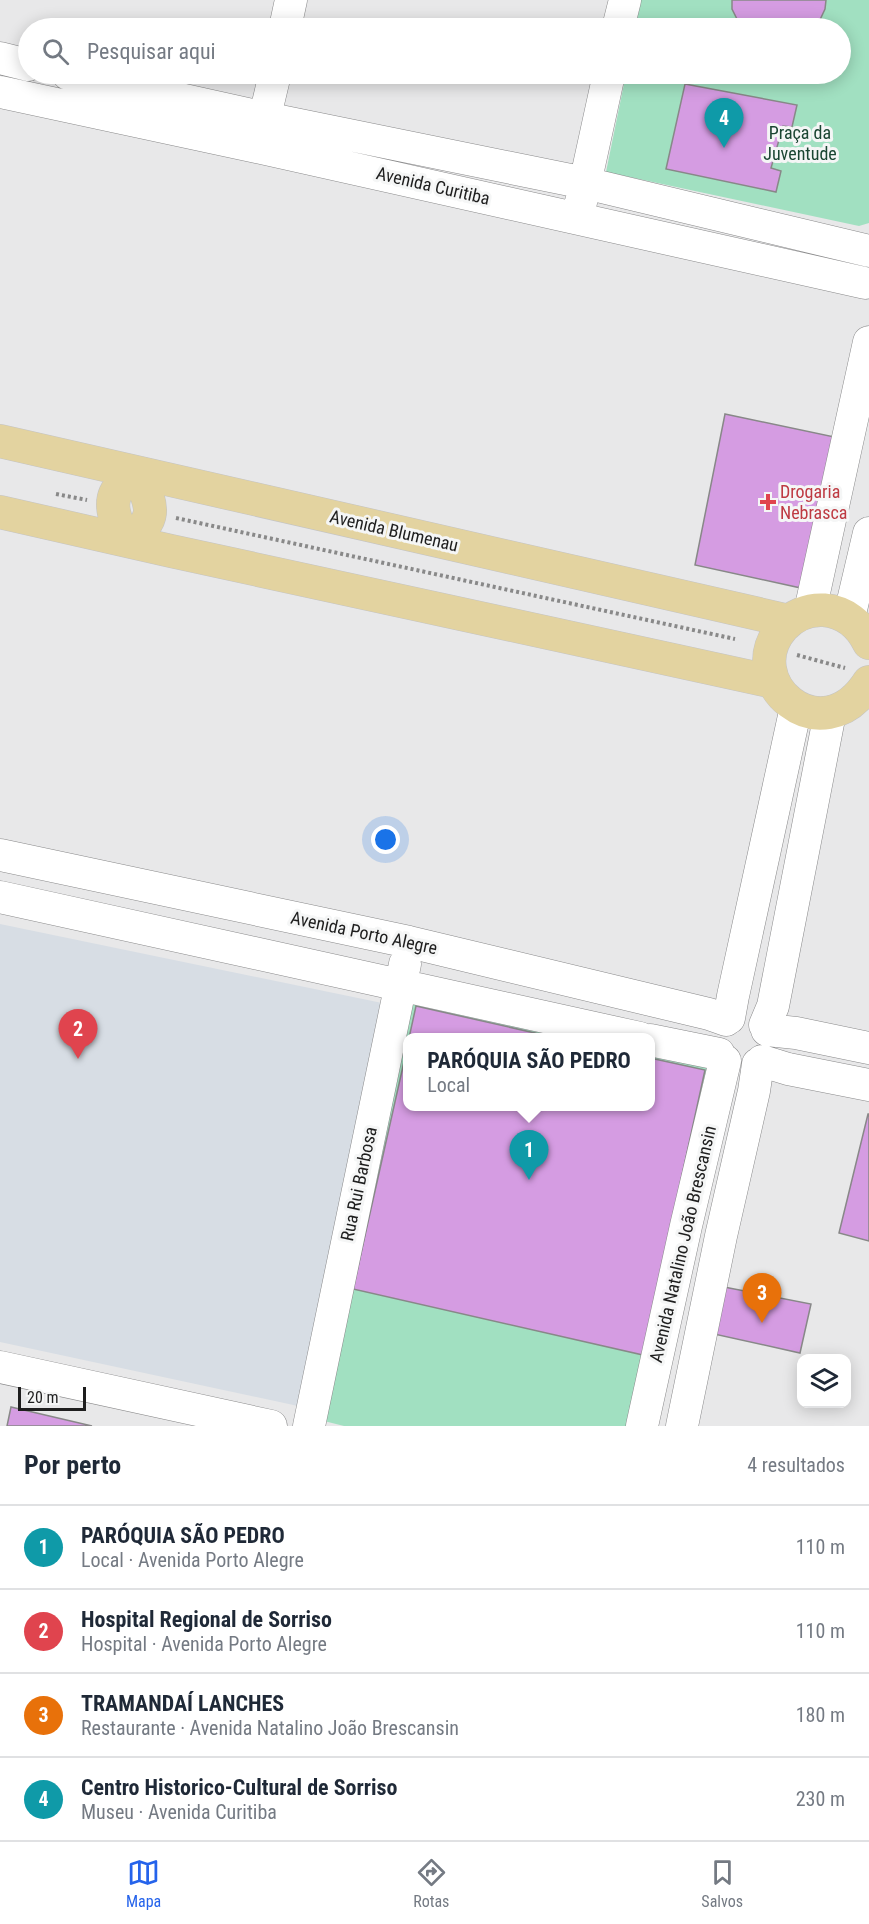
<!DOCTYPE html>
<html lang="pt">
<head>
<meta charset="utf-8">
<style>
  :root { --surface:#fff; --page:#f6f6f7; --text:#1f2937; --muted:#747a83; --line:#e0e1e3; --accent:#2563eb }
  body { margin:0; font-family:"Roboto Condensed",sans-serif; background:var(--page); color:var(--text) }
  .controls { position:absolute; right:18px; bottom:18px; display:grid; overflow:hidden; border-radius:12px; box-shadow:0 3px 15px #0003 }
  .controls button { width:54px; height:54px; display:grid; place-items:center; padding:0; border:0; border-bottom:2px solid var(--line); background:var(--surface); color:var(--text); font:30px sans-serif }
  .scale { position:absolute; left:18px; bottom:15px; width:68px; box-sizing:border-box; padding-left:6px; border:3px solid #1e1e1e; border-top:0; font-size:16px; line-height:21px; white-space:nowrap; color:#1e1e1e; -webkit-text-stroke:4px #f5f6f6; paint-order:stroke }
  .you { position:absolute; left:386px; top:840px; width:21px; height:21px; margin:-15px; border:4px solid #fff; border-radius:50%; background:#1a73e8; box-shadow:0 0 0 9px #1a73e833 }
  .badge { display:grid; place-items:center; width:39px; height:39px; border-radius:50%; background:var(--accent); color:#fff; font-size:20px; font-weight:700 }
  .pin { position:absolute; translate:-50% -50px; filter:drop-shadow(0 2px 3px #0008) }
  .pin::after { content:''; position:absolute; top:32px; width:21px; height:18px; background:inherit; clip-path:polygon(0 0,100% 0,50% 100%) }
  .popup { position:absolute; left:403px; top:1033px; width:252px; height:78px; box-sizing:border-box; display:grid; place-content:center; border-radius:12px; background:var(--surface); filter:drop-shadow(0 2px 4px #0005); font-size:20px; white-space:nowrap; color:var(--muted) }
  .popup b { font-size:22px; color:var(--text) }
  .popup::after { content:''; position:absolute; left:50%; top:100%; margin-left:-12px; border:12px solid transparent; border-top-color:var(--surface) }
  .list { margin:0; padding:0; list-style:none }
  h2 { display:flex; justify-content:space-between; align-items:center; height:78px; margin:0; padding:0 24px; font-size:26px }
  h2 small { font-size:20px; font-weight:400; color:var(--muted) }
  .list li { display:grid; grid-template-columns:39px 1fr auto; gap:18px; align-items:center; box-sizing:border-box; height:84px; padding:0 24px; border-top:2px solid var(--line) }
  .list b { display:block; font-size:22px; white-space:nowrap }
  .list p { margin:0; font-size:20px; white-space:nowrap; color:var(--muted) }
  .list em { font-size:20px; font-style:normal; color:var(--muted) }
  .icon { flex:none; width:33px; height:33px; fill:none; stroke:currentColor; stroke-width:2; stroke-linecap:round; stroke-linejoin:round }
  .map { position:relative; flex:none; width:869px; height:1426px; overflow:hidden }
  .search { position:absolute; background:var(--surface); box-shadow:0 3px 15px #0003; left:18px; right:18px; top:18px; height:66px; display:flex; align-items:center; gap:15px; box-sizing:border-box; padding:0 21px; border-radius:33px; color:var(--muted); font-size:22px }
  .sheet { height:414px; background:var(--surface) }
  nav { display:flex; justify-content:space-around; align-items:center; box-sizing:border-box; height:84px; border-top:2px solid var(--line); background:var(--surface); font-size:16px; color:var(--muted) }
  nav a { display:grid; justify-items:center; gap:3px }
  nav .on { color:var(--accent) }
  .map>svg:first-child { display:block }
  .built { fill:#d7dde4 }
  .green { fill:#a1e0c1 }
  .building { fill:#d59ce2; stroke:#888; stroke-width:1.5 }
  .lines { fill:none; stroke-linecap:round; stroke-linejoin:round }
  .minor-casing { stroke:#89898a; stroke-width:33 }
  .major-casing { stroke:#c4c4c4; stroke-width:34 }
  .path { stroke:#898989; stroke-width:4; stroke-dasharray:3 3; stroke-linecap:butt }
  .minor { stroke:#fff; stroke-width:32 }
  .major { stroke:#e3d3a0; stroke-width:33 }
  .health-dot { fill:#e0444e; stroke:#f5f6f6; stroke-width:2 }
  .labels { text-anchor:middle; stroke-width:6; stroke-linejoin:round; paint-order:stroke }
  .park-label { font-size:18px; fill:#1a4532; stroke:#f5f6f6 }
  .street-label { font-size:18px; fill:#1e1e1e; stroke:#f5f6f6 }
  .health-label { font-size:18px; fill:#be3a42; stroke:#f5f6f6; text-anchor:start }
</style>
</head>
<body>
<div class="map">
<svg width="869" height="1426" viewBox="0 0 869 1426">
  <rect width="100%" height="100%" fill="#e8e8e9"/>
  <path class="built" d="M0,924L387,1004L298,1406L0,1342Z"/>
  <path class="green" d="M641,0H869V223L859,226L606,172L626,74H840V28H635Z
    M412,997L590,1037L408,1038V1106H650L651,1051L714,1066L633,1426H344L320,1420Z"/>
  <path class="building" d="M732,0H826L825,9L818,24L814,28H744L739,23L732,9Z
    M685,84L797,105L792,127L783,126L771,168L781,171L776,192L666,169Z
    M725,414L844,439L810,590L695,565Z
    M416,1006L557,1038H409Z
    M408,1044V1106H650V1058L705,1070L643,1355L353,1289Z
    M868,1114H869V1241L839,1233Z
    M724,1287L811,1304L800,1353L714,1334Z
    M11,1407L92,1426H7Z"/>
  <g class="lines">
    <defs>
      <path id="minor" d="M285,28L291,0
        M618,28L625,0
        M0,58L28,65
        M68,74L266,118L585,183L869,251
        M0,92L257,147L865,283
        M260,137L275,74
        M581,202L609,74
        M810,611L869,342
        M849,618L869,533
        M0,855L409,942L709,1014L726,1020
        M0,897L640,1038
        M729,1018L733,996L796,707
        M765,1025L773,1006L830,713
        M767,1030L796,1033L869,1048
        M650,1040L719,1054
        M762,1061L788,1069L869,1085
        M0,1367L271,1426
        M309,1426L405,964
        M642,1426L686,1226L725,1061
        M682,1426L721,1236L754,1091L758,1064"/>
      <path id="major" d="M0,441L789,621
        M138,473C151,504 161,521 126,539C116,524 105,500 122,485C127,481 133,477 138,473Z
        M0,512L171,551L774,682
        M869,643C860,624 845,612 824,610C808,609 793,616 783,627C736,680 821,757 869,682"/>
    </defs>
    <use href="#minor" class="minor-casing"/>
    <use href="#major" class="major-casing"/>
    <path class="path" d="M56,494L87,500
      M176,518L735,639
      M797,655L845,668"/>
    <use href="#minor" class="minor"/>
    <use href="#major" class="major"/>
  </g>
  <path class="health-dot" d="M765 493h6v6h6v6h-6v6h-6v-6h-6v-6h6z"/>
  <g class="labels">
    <g class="park-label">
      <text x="800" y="139">Praça da<tspan x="800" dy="21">Juventude</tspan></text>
    </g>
    <g class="street-label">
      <text transform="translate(433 186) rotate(13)" y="6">Avenida Curitiba</text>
      <text transform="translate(394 531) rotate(13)" y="6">Avenida Blumenau</text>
      <text transform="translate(364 933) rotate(12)" y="6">Avenida Porto Alegre</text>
      <text transform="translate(359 1184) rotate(-78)" y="6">Rua Rui Barbosa</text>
      <text transform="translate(683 1244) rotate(-77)" y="6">Avenida Natalino João Brescansin</text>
    </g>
    <g class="health-label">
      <text x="780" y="498">Drogaria<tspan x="780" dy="21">Nebrasca</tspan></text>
    </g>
  </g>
</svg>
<div class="controls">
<button><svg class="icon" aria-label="layers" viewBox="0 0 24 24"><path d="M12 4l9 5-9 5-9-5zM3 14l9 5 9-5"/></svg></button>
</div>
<div class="scale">20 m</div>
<div class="you"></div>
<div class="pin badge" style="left:529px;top:1180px;background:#0f9aa8">1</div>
<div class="popup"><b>PARÓQUIA SÃO PEDRO</b>Local</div>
<div class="pin badge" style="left:78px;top:1059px;background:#e0444e">2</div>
<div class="pin badge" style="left:762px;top:1323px;background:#e8710a">3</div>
<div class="pin badge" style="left:724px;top:148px;background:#0f9aa8">4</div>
<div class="search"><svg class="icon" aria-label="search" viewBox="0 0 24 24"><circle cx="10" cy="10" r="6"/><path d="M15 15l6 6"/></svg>Pesquisar aqui</div>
</div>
<section class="sheet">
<h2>Por perto<small>4 resultados</small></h2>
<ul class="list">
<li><span class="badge" style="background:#0f9aa8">1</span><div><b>PARÓQUIA SÃO PEDRO</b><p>Local · Avenida Porto Alegre</p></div><em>110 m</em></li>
<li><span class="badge" style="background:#e0444e">2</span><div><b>Hospital Regional de Sorriso</b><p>Hospital · Avenida Porto Alegre</p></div><em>110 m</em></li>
<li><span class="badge" style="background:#e8710a">3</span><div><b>TRAMANDAÍ LANCHES</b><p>Restaurante · Avenida Natalino João Brescansin</p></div><em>180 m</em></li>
<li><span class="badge" style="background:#0f9aa8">4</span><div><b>Centro Historico-Cultural de Sorriso</b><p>Museu · Avenida Curitiba</p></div><em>230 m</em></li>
</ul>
</section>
<nav>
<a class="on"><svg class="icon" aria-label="map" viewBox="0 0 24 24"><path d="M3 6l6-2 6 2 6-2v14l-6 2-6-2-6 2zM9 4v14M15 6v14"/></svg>Mapa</a>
<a><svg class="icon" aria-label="directions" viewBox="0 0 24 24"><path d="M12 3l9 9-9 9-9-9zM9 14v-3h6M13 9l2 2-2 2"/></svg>Rotas</a>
<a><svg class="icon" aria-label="saved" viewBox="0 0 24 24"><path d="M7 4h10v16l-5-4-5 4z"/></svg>Salvos</a>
</nav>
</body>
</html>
